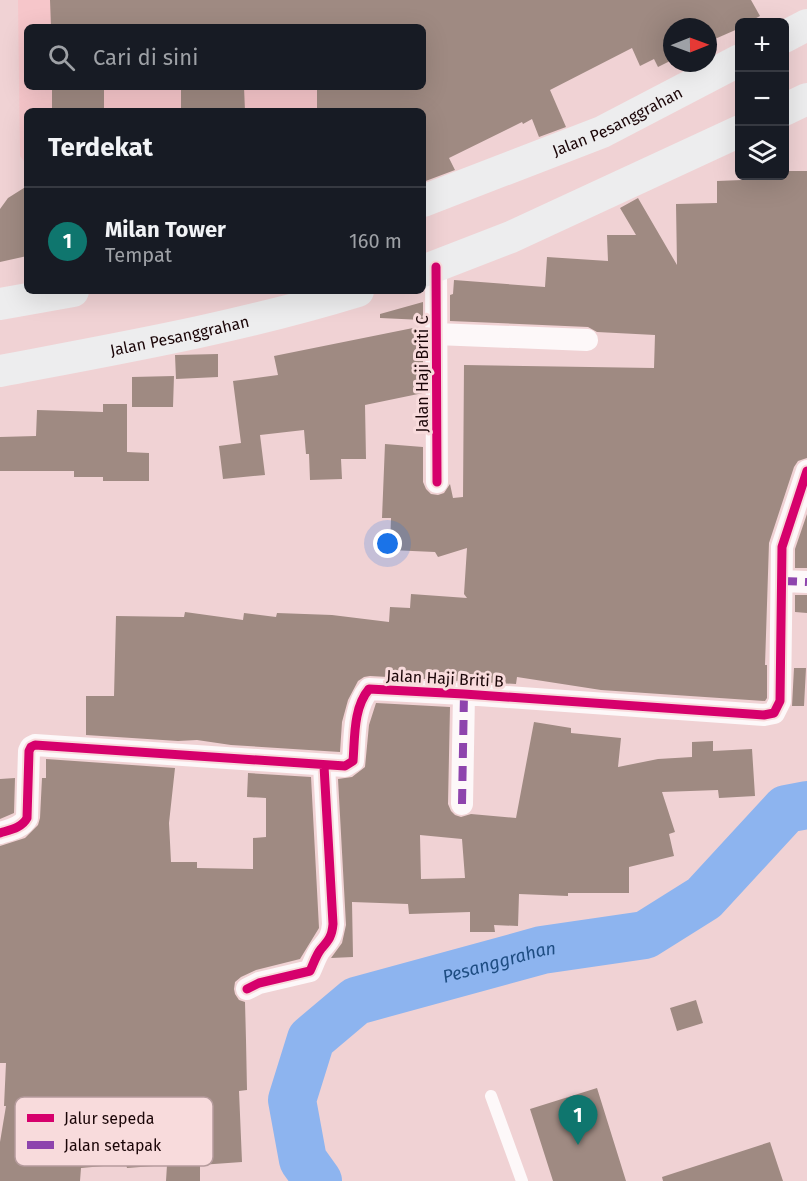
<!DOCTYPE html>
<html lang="id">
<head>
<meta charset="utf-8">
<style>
  :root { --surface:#171b24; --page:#242831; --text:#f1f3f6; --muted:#9ea1a6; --line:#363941; --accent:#0f766e }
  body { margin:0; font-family:"Fira Sans",sans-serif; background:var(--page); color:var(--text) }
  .controls { position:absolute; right:18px; top:18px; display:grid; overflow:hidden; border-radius:9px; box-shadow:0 6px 24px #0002 }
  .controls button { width:54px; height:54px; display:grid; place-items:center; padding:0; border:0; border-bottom:2px solid var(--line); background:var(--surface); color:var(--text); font:30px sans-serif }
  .compass { position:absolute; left:663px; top:18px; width:54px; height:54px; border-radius:50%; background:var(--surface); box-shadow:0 6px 24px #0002; rotate:89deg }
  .you { position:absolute; left:388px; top:544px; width:21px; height:21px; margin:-15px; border:4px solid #fff; border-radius:50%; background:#1a73e8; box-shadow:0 0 0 9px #1a73e833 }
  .badge { display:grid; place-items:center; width:39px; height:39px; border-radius:50%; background:var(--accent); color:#fff; font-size:20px; font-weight:700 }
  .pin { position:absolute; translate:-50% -50px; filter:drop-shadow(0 2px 3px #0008) }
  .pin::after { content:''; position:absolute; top:32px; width:21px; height:18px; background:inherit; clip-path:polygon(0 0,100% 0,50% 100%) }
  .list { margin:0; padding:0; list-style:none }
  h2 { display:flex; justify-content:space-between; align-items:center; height:78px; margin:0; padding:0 24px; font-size:26px }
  h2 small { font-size:20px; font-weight:400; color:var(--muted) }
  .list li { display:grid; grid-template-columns:39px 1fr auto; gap:18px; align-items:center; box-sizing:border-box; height:108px; padding:0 24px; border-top:2px solid var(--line) }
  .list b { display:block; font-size:22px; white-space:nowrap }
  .list p { margin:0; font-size:20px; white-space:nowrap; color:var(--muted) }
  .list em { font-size:20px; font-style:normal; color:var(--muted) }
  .icon { flex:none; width:33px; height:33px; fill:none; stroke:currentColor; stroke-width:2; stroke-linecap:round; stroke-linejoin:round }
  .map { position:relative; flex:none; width:807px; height:1181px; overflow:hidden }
  .search { position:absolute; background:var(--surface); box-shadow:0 6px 24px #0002; left:24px; top:24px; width:402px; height:66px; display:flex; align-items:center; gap:15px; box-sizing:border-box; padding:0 21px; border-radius:9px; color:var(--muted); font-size:22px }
  .panel { position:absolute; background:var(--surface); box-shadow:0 6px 24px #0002; left:24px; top:108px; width:402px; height:186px; border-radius:9px }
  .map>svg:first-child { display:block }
  .built { fill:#f6c6ca; fill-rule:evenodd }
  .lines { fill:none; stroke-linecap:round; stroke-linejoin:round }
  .river { stroke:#8db4ef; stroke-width:48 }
  .building { fill:#9f8a82; fill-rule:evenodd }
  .lane { stroke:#fdf8f9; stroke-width:12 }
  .street { stroke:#fdf8f9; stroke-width:22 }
  .secondary { stroke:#ededee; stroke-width:32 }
  .quiet { stroke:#8e44ad; stroke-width:8; stroke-dasharray:15 8; stroke-linecap:butt }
  .cycleway-casing { stroke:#f8dbdc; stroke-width:13 }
  .cycleway { stroke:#d6006c; stroke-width:9 }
  .labels { text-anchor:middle; stroke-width:6; stroke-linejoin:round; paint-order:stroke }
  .street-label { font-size:16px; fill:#1a0507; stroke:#f8dbdc }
  .water-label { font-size:18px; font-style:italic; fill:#1e4d82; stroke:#f8dbdc }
  .key { fill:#f8dbdc; stroke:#b59b9c; stroke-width:1.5 }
  .key-label { font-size:16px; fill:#1a0507 }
</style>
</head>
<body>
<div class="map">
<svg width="807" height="1181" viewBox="0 0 807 1181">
  <rect width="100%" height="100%" fill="#f0d2d4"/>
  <path class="built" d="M18,0H441L423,111H27V165L20,156ZM27,27H423V87H27Z"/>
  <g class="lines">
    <path class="river" id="s1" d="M318,1181L303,1160L292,1100L311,1039L356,1001L542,950L645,935L704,898L786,809L807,805"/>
  </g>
  <path class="building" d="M50,0H751L760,16L749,22H740V28L708,42V27H672V60L658,67L654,59L640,66L632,48L550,90L566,127L539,137L532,119L523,124L522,122L449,158L455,170L423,182V111H317V87H423V27H316V24L244,25V27H51Z
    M52,87H104V111H52Z
    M181,87H244L245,111H181Z
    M784,171H807V458L798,461L794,467L769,543L765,665H767V698L765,701L601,690L517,677L516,684L370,676L364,677L358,681L348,700L342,722L340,752L231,745L197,740L178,741L86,735V696H114L116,616L184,617L185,612L243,620L244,613L276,617L277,613L332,615L389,622L390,607L410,608L411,594L467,598L464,594L467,548L438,557L435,552L390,550L391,518H382L385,444L423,447V482L426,489L431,494L438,495L444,493L450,484L453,498L463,497L464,365L654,368L655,335L597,332L588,327L450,321V295L453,294L454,280L545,287L547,257L608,261L607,235H636L620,208L638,198L677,265L676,204L717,203V181L742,180V176H784Z
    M27,186V256L0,262V209L8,198Z
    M423,302V320L380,318V314Z
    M418,327L423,353V393L365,405L366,459H341L342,479L310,480L309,454H306L304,430L260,435L265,475L223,479L219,446L241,443L233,381L278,375L274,356Z
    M218,354V377L176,379L175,355Z
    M174,376L173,407H132V377Z
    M103,404H127V452L149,453V481H103V477H74V471H0V437L36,436L37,410L103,412Z
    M807,514V568H795V549Z
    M795,595H807V613L795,612Z
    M794,668H806L804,706H792Z
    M376,703L450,707L448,804L451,811L455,815L461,817L471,814L516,818L534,722L571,728V733L621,738L618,767L658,759L692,757V742L713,741V751L752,749L755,796L719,798L718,790L662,792L675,832L669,834L674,856L629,867V893H568V896L519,894L518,926L494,925L495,932H470V912L409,914L408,904L352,902L353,957L331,958L342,943L346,925L338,779L352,777L365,767L369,725ZM420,835L462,839L465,878L421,879Z
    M46,759L175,768L169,823L171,862H197V868L253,869V838L266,837V798L247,797L248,773L311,777L319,928L300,959L256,970L241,977L235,982L234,989L235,994L239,1000L245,1002L246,1040L247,1090L239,1091L242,1162L200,1165V1181H166L167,1165L127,1168L126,1164L81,1168L80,1181H0V1142L6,1106H4L6,1063H0V846L25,838L38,825L40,818L42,778H46Z
    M15,778L14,813L0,819V779Z
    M696,1000L703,1023L677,1031L670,1008Z
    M597,1088L626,1181H553L530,1109Z
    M770,1142L783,1181H663L662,1177Z"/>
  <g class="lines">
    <path class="lane" d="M491,1096L522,1181"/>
    <path class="street" d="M436,267L437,482
      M436,334L587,340
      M782,581L807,582
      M462,804L464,694
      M0,833C9,830 22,828 27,818L29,751L31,747L35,745L345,766L353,761C355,738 353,708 369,689L464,694L764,715L774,713L780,701L782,547L807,471
      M247,989L259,983L310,971C313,965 316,955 321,949C329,940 332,936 333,924L324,766"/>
    <g class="secondary">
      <path d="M784,37L807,25"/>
      <path d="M784,110L807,99"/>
      <path id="s2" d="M423,201L602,132L740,60"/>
      <path d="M423,271L511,237L740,131"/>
      <path d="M0,304L73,291"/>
      <path id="s3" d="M0,371C121,348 241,327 358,291"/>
    </g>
    <path class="quiet" d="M782,581L807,582
      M462,804L464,694"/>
    <defs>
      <path id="cycleway" d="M436,267L437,482
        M0,833C9,830 22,828 27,818L29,751L31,747L35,745L345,766L353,761C355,738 353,708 369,689L464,694L764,715L774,713L780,701L782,547L807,471
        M247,989L259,983L310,971C313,965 316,955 321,949C329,940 332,936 333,924L324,766"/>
    </defs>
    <use href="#cycleway" class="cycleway-casing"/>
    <use href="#cycleway" class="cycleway"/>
  </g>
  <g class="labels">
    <g class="street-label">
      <text dy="6" stroke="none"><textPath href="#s2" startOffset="210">Jalan Pesanggrahan</textPath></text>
      <text dy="6" stroke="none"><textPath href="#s3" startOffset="183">Jalan Pesanggrahan</textPath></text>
      <text transform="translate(422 374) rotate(-90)" y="6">Jalan Haji Briti C</text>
      <text transform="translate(445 678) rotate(3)" y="6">Jalan Haji Briti B</text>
    </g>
    <g class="water-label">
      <text dy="6" stroke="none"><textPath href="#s1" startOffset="358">Pesanggrahan</textPath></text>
    </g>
  </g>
  <rect x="15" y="1097" width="198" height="69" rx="9" class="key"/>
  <rect x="27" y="1114" width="27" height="8" fill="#d6006c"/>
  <rect x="27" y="1141" width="27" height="8" fill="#8e44ad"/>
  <g class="key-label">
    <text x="64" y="1124">Jalur sepeda</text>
    <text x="64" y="1151">Jalan setapak</text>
  </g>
</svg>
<div class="controls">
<button>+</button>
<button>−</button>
<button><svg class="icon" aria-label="layers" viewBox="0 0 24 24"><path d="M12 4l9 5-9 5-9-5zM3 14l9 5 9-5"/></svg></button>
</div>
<svg class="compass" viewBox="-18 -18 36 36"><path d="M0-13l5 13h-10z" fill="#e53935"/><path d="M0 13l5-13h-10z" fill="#9ea1a6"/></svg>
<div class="you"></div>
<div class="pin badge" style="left:578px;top:1145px">1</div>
<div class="search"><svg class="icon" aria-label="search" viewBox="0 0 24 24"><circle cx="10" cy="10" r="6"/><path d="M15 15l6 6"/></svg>Cari di sini</div>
<section class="panel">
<h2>Terdekat<small></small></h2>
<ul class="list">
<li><span class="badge">1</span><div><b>Milan Tower</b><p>Tempat</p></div><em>160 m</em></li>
</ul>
</section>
</div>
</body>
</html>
